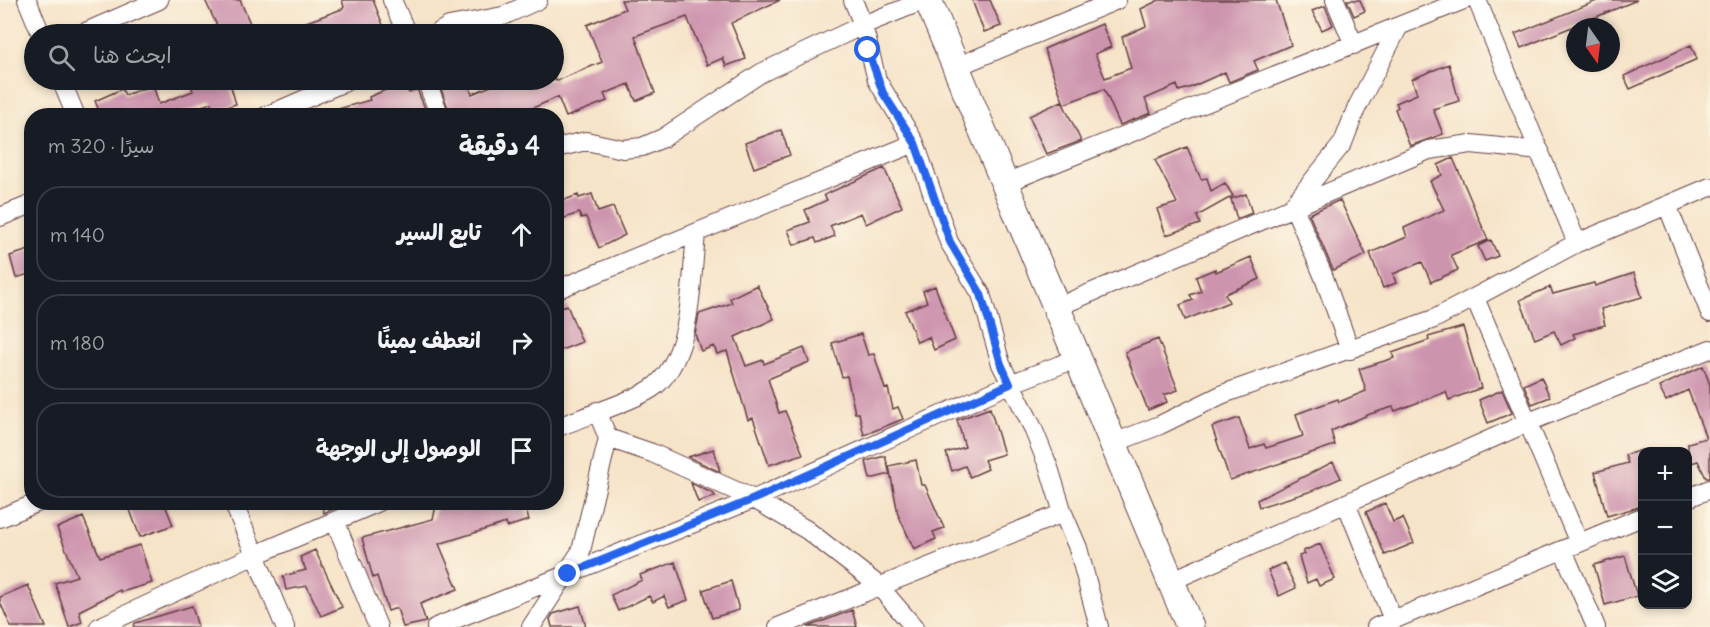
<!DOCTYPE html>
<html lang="ar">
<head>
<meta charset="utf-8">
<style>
  :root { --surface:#171b24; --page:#242831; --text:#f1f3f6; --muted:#9ea1a6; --line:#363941 }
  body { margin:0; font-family:Delius,"Playpen Sans Arabic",sans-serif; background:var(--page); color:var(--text); direction:rtl }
  .controls { position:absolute; right:18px; bottom:18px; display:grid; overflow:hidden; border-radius:12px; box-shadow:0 3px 9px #0003 }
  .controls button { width:54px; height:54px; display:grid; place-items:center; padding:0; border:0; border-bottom:2px solid var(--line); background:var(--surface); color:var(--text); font:30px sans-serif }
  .compass { position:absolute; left:1566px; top:18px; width:54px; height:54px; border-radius:50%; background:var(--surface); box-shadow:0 3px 9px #0003; rotate:166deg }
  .stop { position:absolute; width:18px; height:18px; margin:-14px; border:4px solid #2563eb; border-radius:50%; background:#fff }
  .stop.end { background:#2563eb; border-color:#fff; box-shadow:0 2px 6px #0008 }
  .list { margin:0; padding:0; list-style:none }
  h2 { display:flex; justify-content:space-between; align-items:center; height:78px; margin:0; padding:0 24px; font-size:26px }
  h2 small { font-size:20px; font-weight:400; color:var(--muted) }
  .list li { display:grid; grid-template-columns:39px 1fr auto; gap:18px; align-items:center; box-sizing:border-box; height:96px; margin:0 12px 12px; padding:0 12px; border:2px solid var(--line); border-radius:24px }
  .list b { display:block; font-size:22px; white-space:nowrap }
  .list em { font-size:20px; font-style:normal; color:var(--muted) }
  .icon { flex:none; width:33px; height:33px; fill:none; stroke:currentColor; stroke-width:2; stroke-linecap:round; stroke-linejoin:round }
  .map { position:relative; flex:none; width:1710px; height:627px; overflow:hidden; direction:ltr }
  .search { position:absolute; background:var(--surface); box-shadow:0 3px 9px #0003; left:24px; top:24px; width:540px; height:66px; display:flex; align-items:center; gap:15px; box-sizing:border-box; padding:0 21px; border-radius:33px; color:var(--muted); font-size:22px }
  .panel { position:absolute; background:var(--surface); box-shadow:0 3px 9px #0003; left:24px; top:108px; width:540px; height:402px; border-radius:24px; direction:rtl }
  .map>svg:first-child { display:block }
  .building { fill:#cd94ae }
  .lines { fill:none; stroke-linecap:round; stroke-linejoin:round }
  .street-casing { stroke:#643d43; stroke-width:20 }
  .secondary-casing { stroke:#643d43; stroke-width:29 }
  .street { stroke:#fff; stroke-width:18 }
  .secondary { stroke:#fff; stroke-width:27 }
  .route { stroke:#2563eb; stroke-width:8 }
</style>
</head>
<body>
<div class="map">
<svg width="1710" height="627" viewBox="0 0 1710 627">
  <rect width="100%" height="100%" fill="#fcf5e5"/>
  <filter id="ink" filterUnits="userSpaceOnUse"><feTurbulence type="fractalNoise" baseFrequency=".0167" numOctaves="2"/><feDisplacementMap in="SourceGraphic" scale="12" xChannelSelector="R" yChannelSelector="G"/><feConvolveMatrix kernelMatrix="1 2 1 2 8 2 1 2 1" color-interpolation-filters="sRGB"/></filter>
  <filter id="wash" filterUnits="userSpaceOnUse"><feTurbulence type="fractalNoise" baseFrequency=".008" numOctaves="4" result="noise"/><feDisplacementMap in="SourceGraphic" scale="24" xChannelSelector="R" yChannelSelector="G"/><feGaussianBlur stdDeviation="1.35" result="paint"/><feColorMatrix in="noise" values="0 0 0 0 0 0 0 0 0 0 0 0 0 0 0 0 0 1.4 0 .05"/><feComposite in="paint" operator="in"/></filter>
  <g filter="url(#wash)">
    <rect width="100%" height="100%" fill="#f6e4c9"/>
    <g id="blocks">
      <path class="building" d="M205,0H240L252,28L236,34H221Z
        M342,0H373L383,25L359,34H309L304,23L342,9L344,7Z
        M621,0H780L731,23L746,59L726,66L723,58L707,65L687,17L635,36L655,93L636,101L629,84L604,94L607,101L566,117L558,97L526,111L528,116H451L438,81L441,80L446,84L466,80L472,94L498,83L497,80H554V75L556,81L602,62L587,25L625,9Z
        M972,0H990L1001,26L984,32Z
        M1159,0H1276L1291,45L1254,61L1258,70L1229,82L1225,72L1189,88L1179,91L1177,85L1145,99L1151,113L1120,125L1104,89L1064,104L1044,49L1102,24L1111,47L1095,54L1105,78L1131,68L1122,37L1146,26L1141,9Z
        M1347,0H1360L1365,11L1354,16Z
        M1599,0H1637L1521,48L1515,34Z
        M1325,6L1333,25L1322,30L1312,11Z
        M1691,45L1697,59L1630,89L1624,76Z
        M1449,64L1459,101L1433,109L1443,134L1410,146L1395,109L1398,107L1396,103L1417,94L1412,79Z
        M190,80H229L236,104L213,111L211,103L180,113L181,116H101L95,101L122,89L125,95L153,85L159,104L193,91Z
        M404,82L409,93L417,89L428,116H332L331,111L370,100L369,97Z
        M1062,101L1081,141L1046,154L1029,116Z
        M781,130L790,155L754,168L745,143Z
        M1187,147L1201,179L1207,178L1211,191L1225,183L1233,196L1197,216L1200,224L1166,235L1157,209L1177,203L1155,160Z
        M1453,158L1488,240L1451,255L1458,270L1431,282L1422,262L1393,274L1396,283L1383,288L1370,253L1407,237L1404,228L1444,210L1430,181L1442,175L1438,165Z
        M884,168L902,207L866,224L861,213L830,226L835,236L817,243L815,238L794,245L788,230L810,222L805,210L827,200L824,195Z
        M592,194L598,212L613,207L625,235L599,248L586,217L581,218L579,213L556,221V203L578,195L579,198Z
        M1246,194L1252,213L1237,219L1231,199Z
        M1340,200L1366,255L1333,270L1309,214Z
        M1491,240L1498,256L1485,261L1478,246Z
        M32,249V273L16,278L10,256Z
        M1251,257L1260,279L1225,294L1229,302L1185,320L1180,305L1193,300L1190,295L1201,291L1196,277L1215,269L1216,272Z
        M1634,273L1642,297L1601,309L1605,325L1573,334L1575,338L1561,345L1554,331L1535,339L1520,300L1550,287L1553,294L1594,283L1595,286Z
        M757,285L774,319L735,337L746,366L763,360L764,364L804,348L809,362L768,379L779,413L785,411L803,454L769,465L753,418L748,420L727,351L717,354L714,346L701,351L695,334L699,314L732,303L730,298Z
        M935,286L955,340L934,350L929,337L917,342L905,311L927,302L923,291Z
        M567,305L582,342L556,352V309Z
        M1463,327L1481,388L1449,400L1446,392L1395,411L1393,407L1370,414L1331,431L1335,445L1230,480L1212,427L1239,418L1250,449L1264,444L1266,448L1303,436L1296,414L1338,399L1339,402L1366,391L1359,369L1394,358L1392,353L1429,340L1428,337Z
        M861,334L868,355L874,354L885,389L888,388L893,409L898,407L903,419L864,435L859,413H855L847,376L842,377L832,343Z
        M1158,339L1178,390L1164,395L1167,402L1148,410L1125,352Z
        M1703,366L1710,385V478H1706L1698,461L1688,464V443L1706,438L1688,390L1666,401L1659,387Z
        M1541,377L1550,397L1532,404L1524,385Z
        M1502,390L1512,413L1488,423L1479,400Z
        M990,408L1004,454L984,460L988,469L970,477L965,466L952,471L946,453L965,447L957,420Z
        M714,449L720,472L688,457Z
        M1642,450V506L1607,516L1595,472L1628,463L1625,455Z
        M885,456L890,474L870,479L866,461Z
        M916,460L921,485H925L944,528L933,532L936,539L914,549L898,514L889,466Z
        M1333,462L1341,478L1312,491L1259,507L1257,500Z
        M691,483L714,494L715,496L698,502Z
        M127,502H164L173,525L140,537Z
        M321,502H349L324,513Z
        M437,502H523L529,520L507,527L506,523L439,544L458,589L420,604L426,622L403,627L397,608L388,611L377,576L373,578L362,538L433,519Z
        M1385,503L1393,522L1403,518L1414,543L1385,555L1366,512Z
        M83,517L100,557L140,545L152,583L121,592L120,590L79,611L82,622L69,627L55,583L77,576L57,528Z
        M1320,544L1335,579L1319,586L1316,579L1307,583L1299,556L1305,554L1303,551Z
        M315,550L342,607L321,616L307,586L286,590L283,576L306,570L300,557Z
        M1625,556L1637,596L1605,605L1594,565Z
        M675,562L688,600L669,607L664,596L653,602L649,596L618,611L611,595L642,580L640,575Z
        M1284,563L1296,588L1279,596L1268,570Z
        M731,581L739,610L712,618L703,590Z
        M28,585L46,627H11L0,602V597Z
        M192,606L198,627H134L135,623Z
        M580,606L586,627H552L550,619L553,614Z
        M852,610L857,627H808Z"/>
    </g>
  </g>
  <g filter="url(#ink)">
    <use href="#blocks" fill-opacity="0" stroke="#643d43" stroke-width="1.5"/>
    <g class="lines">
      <defs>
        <path id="street" d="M27,0L41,34
          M392,0L407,34
          M853,0L863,25L877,80L915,143L949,242L981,294L1001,364L1032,426L1049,468L1063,513L1078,548L1099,627
          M1335,0L1354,45
          M1477,0L1577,243
          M81,34L159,0
          M436,34L449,26L503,16L538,0
          M956,67L1117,0
          M61,80L76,116
          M426,80L440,116
          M266,116L349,80
          M556,148L586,141L623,149L642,147L663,138L761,73L863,25L925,0
          M1005,183L1464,0
          M1294,204L1343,143L1356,109L1398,28
          M1293,205L1323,275L1350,350
          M1667,205L1710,313
          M0,217L32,204
          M556,290L915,143
          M1475,298L1579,543
          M1057,307L1429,150L1471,144L1540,151
          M556,428C582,417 629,403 651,389C693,361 691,280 696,234
          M608,438L652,453L754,499L807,530L878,585L914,627
          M1114,443L1160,425L1223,394L1434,319L1577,243L1710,187
          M1688,498L1710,489
          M233,502L285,627
          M1346,503L1393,620
          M0,518L39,502
          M335,521L378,627
          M1563,550L1596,627
          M1171,581L1529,422L1710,349
          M99,627L255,555L379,502
          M436,627L754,499L1010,384L1078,358
          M531,627L581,551L608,438L597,411
          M778,627L1063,513
          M1376,627L1642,517"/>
        <path id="secondary" d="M928,0L1190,627"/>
      </defs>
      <use href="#street" class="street-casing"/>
      <use href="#secondary" class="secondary-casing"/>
      <use href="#street" class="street"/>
      <use href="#secondary" class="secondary"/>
    </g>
  </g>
  <g class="lines" filter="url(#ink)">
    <path class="route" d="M568,574L754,499L1010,384L1001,364L981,294L950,242L915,143L883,93L868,50"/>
  </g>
</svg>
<div class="controls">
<button>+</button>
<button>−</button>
<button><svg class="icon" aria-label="layers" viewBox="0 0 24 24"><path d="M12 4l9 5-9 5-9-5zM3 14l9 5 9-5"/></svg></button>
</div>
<svg class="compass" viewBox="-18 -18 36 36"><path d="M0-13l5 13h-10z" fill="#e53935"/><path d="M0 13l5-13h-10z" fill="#9ea1a6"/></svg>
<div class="stop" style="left:868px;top:50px"></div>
<div class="stop end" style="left:568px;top:574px"></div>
<div class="search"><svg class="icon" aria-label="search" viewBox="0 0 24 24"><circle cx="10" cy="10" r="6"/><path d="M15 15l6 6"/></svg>ابحث هنا</div>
<section class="panel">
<h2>4 دقيقة<small>سيرًا · 320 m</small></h2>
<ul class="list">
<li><svg class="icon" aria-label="ahead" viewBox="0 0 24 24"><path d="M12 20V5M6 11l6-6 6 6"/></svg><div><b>تابع السير</b></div><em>140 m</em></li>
<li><svg class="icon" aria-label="right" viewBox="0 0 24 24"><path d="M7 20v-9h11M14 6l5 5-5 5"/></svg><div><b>انعطف يمينًا</b></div><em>180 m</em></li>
<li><svg class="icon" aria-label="arrive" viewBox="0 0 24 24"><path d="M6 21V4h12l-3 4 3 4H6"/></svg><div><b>الوصول إلى الوجهة</b></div></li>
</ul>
</section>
</div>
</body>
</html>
